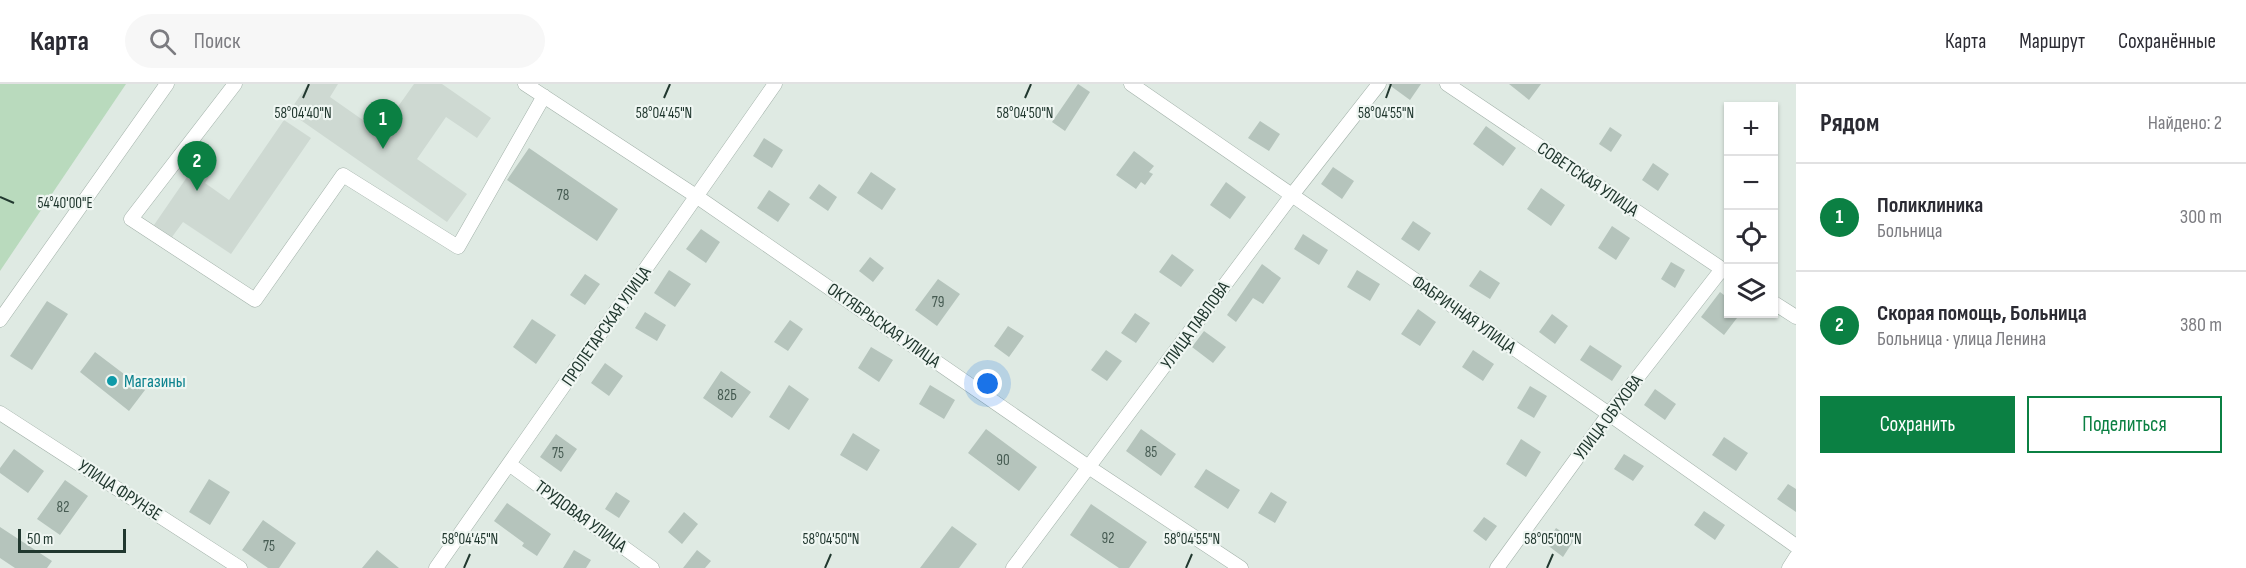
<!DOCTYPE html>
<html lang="ru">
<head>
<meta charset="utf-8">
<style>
  :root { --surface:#fff; --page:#f7f7f7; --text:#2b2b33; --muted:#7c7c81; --line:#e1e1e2; --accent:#0b8043 }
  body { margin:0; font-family:"Sofia Sans Condensed",sans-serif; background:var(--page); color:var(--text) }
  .controls { position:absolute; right:18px; top:18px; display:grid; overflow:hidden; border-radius:0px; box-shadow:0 2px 4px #0004 }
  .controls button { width:54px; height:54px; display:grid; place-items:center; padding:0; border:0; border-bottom:2px solid var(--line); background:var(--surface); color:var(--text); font:30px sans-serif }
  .scale { position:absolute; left:18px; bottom:15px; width:108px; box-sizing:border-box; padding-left:6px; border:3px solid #21382f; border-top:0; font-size:16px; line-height:21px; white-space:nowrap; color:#21382f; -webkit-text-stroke:4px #eff6f2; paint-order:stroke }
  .you { position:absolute; left:988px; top:300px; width:21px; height:21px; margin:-15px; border:4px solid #fff; border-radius:50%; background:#1a73e8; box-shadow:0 0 0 9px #1a73e833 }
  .badge { display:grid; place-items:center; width:39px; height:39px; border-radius:50%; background:var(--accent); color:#fff; font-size:20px; font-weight:700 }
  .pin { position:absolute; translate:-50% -50px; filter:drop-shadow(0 2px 3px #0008) }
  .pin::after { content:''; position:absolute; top:32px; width:21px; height:18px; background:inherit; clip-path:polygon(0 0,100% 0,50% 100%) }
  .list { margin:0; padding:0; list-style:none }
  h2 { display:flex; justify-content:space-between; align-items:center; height:78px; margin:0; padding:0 24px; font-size:26px }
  h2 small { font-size:20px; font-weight:400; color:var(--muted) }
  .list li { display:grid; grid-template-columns:39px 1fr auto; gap:18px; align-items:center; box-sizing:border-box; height:108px; padding:0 24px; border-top:2px solid var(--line) }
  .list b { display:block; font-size:22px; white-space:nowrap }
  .list p { margin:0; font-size:20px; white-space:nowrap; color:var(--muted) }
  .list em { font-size:20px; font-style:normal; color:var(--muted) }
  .actions { display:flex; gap:12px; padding:18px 24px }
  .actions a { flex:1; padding:14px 0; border:2px solid var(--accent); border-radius:0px; text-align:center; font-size:21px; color:var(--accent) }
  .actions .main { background:var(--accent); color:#fff }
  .icon { flex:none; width:33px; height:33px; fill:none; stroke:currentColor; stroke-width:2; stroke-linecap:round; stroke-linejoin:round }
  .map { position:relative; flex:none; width:1796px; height:484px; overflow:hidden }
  header { display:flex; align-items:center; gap:36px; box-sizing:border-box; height:84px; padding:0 30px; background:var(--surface); border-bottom:2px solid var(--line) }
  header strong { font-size:28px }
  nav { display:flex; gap:33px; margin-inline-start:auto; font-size:21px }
  .search { width:420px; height:54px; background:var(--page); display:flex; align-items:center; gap:15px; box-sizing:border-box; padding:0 21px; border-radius:33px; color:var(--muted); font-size:22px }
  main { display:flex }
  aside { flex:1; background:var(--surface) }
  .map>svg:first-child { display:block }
  .built { fill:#ced9d2 }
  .green { fill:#b9dabd }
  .building { fill:#b5c4bc }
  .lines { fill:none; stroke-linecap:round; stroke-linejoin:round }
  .minor-casing { stroke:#a2b1a9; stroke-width:15 }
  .minor { stroke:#fff; stroke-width:14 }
  .ticks { fill:none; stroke:#21382f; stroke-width:2 }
  .culture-dot { fill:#0f9aa8; stroke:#eff6f2; stroke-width:2 }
  .labels { text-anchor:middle; stroke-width:4.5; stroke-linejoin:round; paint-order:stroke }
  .number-label { font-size:15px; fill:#465b52 }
  .street-label { font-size:18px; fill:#21382f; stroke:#eff6f2 }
  .culture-label { font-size:18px; fill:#0d838f; stroke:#eff6f2; text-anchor:start }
  .ticks-label { font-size:15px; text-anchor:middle; fill:#21382f; stroke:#eff6f2; stroke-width:4.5; stroke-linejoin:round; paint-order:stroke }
</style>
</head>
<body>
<header>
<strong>Карта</strong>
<div class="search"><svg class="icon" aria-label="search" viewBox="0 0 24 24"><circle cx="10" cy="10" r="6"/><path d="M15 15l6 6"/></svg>Поиск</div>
<nav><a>Карта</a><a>Маршрут</a><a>Сохранённые</a></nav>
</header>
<main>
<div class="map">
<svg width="1796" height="484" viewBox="0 0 1796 484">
  <rect width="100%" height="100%" fill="#dfeae3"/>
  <path class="built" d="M308,0H338L330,13L380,48L414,0H442L491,34L477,54L446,33L417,75L467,110L447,138L289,28Z
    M284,36L311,54L231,170L183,138L172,153L154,141L198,77L213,87L205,99L229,116Z"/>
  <path class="green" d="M0,0H126L0,187Z"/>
  <path class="building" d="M1078,0L1090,8L1065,47L1052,38Z
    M1388,0H1421L1410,16Z
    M1509,0H1541L1529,16Z
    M1260,37L1280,50L1269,67L1248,54Z
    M1486,42L1516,64L1503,82L1473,60Z
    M1610,43L1622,51L1611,68L1599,60Z
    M764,54L783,66L772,84L753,72Z
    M529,64L618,125L597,157L507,96Z
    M1134,67L1154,82L1149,88L1153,90L1145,101L1141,98L1136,105L1116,91Z
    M1653,79L1669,90L1658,107L1642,96Z
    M1333,83L1354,97L1342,115L1321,100Z
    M871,88L896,105L882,126L857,109Z
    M1226,98L1246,113L1230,135L1210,121Z
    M819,100L837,113L828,127L809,114Z
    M1541,104L1565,121L1551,142L1527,125Z
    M769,106L790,120L778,138L757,124Z
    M1413,137L1431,149L1419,167L1401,155Z
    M1612,142L1630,154L1616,176L1598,164Z
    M701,145L720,158L706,179L686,165Z
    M1303,150L1328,166L1319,181L1294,165Z
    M1172,170L1194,186L1181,203L1159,188Z
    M870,173L884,184L873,198L859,187Z
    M1671,178L1685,186L1675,204L1661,195Z
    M1262,180L1281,194L1263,220L1253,214L1236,238L1227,231Z
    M669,186L691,200L675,223L654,209Z
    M1357,186L1380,200L1370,217L1347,203Z
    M1480,186L1500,199L1490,215L1469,202Z
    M585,190L600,200L585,221L570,211Z
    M938,195L960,210L937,242L915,226Z
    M1720,208L1728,214V230H1740L1724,251L1701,233Z
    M47,217L68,230L32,286L10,272Z
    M1418,225L1436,238L1420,262L1401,250Z
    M645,228L666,241L657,257L635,244Z
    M1135,229L1150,239L1136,259L1121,249Z
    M1552,230L1568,242L1555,260L1539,248Z
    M532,235L556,251L536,280L513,263Z
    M790,236L803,245L788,267L774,258Z
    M1008,242L1024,252L1009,273L994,262Z
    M1204,247L1226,263L1213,279L1192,263Z
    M1590,261L1622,282L1612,297L1580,276Z
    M871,263L893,276L879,298L858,284Z
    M1106,266L1122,277L1107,297L1091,286Z
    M1473,266L1494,280L1483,297L1462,283Z
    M95,268L145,306L129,327L80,288Z
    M605,279L623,292L609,312L591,299Z
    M721,287L751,308L732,334L703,314Z
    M789,301L809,315L789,346L769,333Z
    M930,301L955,316L944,335L919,320Z
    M1530,302L1547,312L1534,334L1517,324Z
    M1655,305L1676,320L1665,336L1644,321Z
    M986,345L1037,383L1019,407L968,369Z
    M1141,345L1176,370L1161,392L1126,367Z
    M853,349L880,366L867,387L840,371Z
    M556,350L577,365L561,388L540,373Z
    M1724,353L1748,369L1736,387L1712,371Z
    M1521,355L1541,368L1526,393L1506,380Z
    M14,365L44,387L28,409L0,389V384Z
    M1624,370L1644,382L1633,397L1614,385Z
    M1206,385L1240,406L1228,425L1194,403Z
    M209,395L230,408L210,441L189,428Z
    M65,396L88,412L60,451L37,435Z
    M1788,400L1796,405V428L1777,415Z
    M616,408L630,417L619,434L605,425Z
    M1271,408L1287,418L1275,439L1258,429Z
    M507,419L551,450L537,472L522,462L524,459L494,437Z
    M1091,420L1147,458L1129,484H1119L1070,451Z
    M1704,427L1725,441L1715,456L1694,441Z
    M684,428L698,440L682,460L668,448Z
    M1484,433L1497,442L1486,457L1473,447Z
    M263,436L296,459L279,484H268L242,466Z
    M952,442L977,460L959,484H920Z
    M0,443L52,477L47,484H15L0,474Z
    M1556,444L1574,456L1563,473L1546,460Z
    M377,466L399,484H362Z
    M574,466L591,476L586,484H563Z
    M697,466L711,477L705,484H683Z"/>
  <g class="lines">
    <defs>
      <path id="minor" d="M235,0L131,135L255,216L343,91L458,163L544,12
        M525,0L696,112L1090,384L1241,484
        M1131,0L1609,330L1796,462
        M1447,0L1728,189
        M1774,219L1796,233
        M0,236L167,0
        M0,329L240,484
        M509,380L652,484
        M436,484L775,0
        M1013,484L1292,111L1379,0
        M1497,484L1609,330L1722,185
        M1789,484L1796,473"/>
    </defs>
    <use href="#minor" class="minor-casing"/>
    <use href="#minor" class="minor"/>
  </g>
  <path class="ticks" d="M303,14L309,0M664,14L670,0M1025,14L1031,0M1386,14L1391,0M0,113L14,119M464,484L470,470M825,484L831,470M1186,484L1192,470M1547,484L1553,470"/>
  <circle class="culture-dot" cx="112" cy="297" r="6"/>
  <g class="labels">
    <g class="number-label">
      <text x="563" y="116">78</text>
      <text x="938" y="223">79</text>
      <text x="727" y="316">82Б</text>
      <text x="1151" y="373">85</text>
      <text x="558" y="374">75</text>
      <text x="1003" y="381">90</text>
      <text x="63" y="428">82</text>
      <text x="1108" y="459">92</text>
      <text x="269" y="467">75</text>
    </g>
    <g class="street-label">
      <text transform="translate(1588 95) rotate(34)" y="6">СОВЕТСКАЯ УЛИЦА</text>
      <text transform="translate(1464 230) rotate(35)" y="6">ФАБРИЧНАЯ УЛИЦА</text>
      <text transform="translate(884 241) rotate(35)" y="6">ОКТЯБРЬСКАЯ УЛИЦА</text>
      <text transform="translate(1195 241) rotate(-54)" y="6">УЛИЦА ПАВЛОВА</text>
      <text transform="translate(606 242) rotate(-55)" y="6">ПРОЛЕТАРСКАЯ УЛИЦА</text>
      <text transform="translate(1608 333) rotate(-53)" y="6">УЛИЦА ОБУХОВА</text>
      <text transform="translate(120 406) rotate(33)" y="6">УЛИЦА ФРУНЗЕ</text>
      <text transform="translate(581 432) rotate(36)" y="6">ТРУДОВАЯ УЛИЦА</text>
    </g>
    <g class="culture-label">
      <text x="124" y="303">Магазины</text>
    </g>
  </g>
  <g class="ticks-label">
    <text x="303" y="34">58°04'40"N</text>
    <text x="664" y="34">58°04'45"N</text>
    <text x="1025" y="34">58°04'50"N</text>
    <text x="1386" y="34">58°04'55"N</text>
    <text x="65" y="124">54°40'00"E</text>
    <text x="470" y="460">58°04'45"N</text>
    <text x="831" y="460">58°04'50"N</text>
    <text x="1192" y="460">58°04'55"N</text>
    <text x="1553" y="460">58°05'00"N</text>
  </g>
</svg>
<div class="controls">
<button>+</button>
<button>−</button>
<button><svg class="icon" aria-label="locate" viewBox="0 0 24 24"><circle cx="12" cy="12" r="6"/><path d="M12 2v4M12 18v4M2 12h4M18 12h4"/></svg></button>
<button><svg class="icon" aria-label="layers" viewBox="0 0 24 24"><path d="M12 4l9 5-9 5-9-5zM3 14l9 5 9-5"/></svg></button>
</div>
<div class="scale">50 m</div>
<div class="you"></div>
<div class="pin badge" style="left:383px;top:65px">1</div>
<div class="pin badge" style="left:197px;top:107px">2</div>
</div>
<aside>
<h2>Рядом<small>Найдено: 2</small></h2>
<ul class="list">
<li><span class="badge">1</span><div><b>Поликлиника</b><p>Больница</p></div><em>300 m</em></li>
<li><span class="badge">2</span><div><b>Скорая помощь, Больница</b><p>Больница · улица Ленина</p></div><em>380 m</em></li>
</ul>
<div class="actions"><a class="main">Сохранить</a><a>Поделиться</a></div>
</aside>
</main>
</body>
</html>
